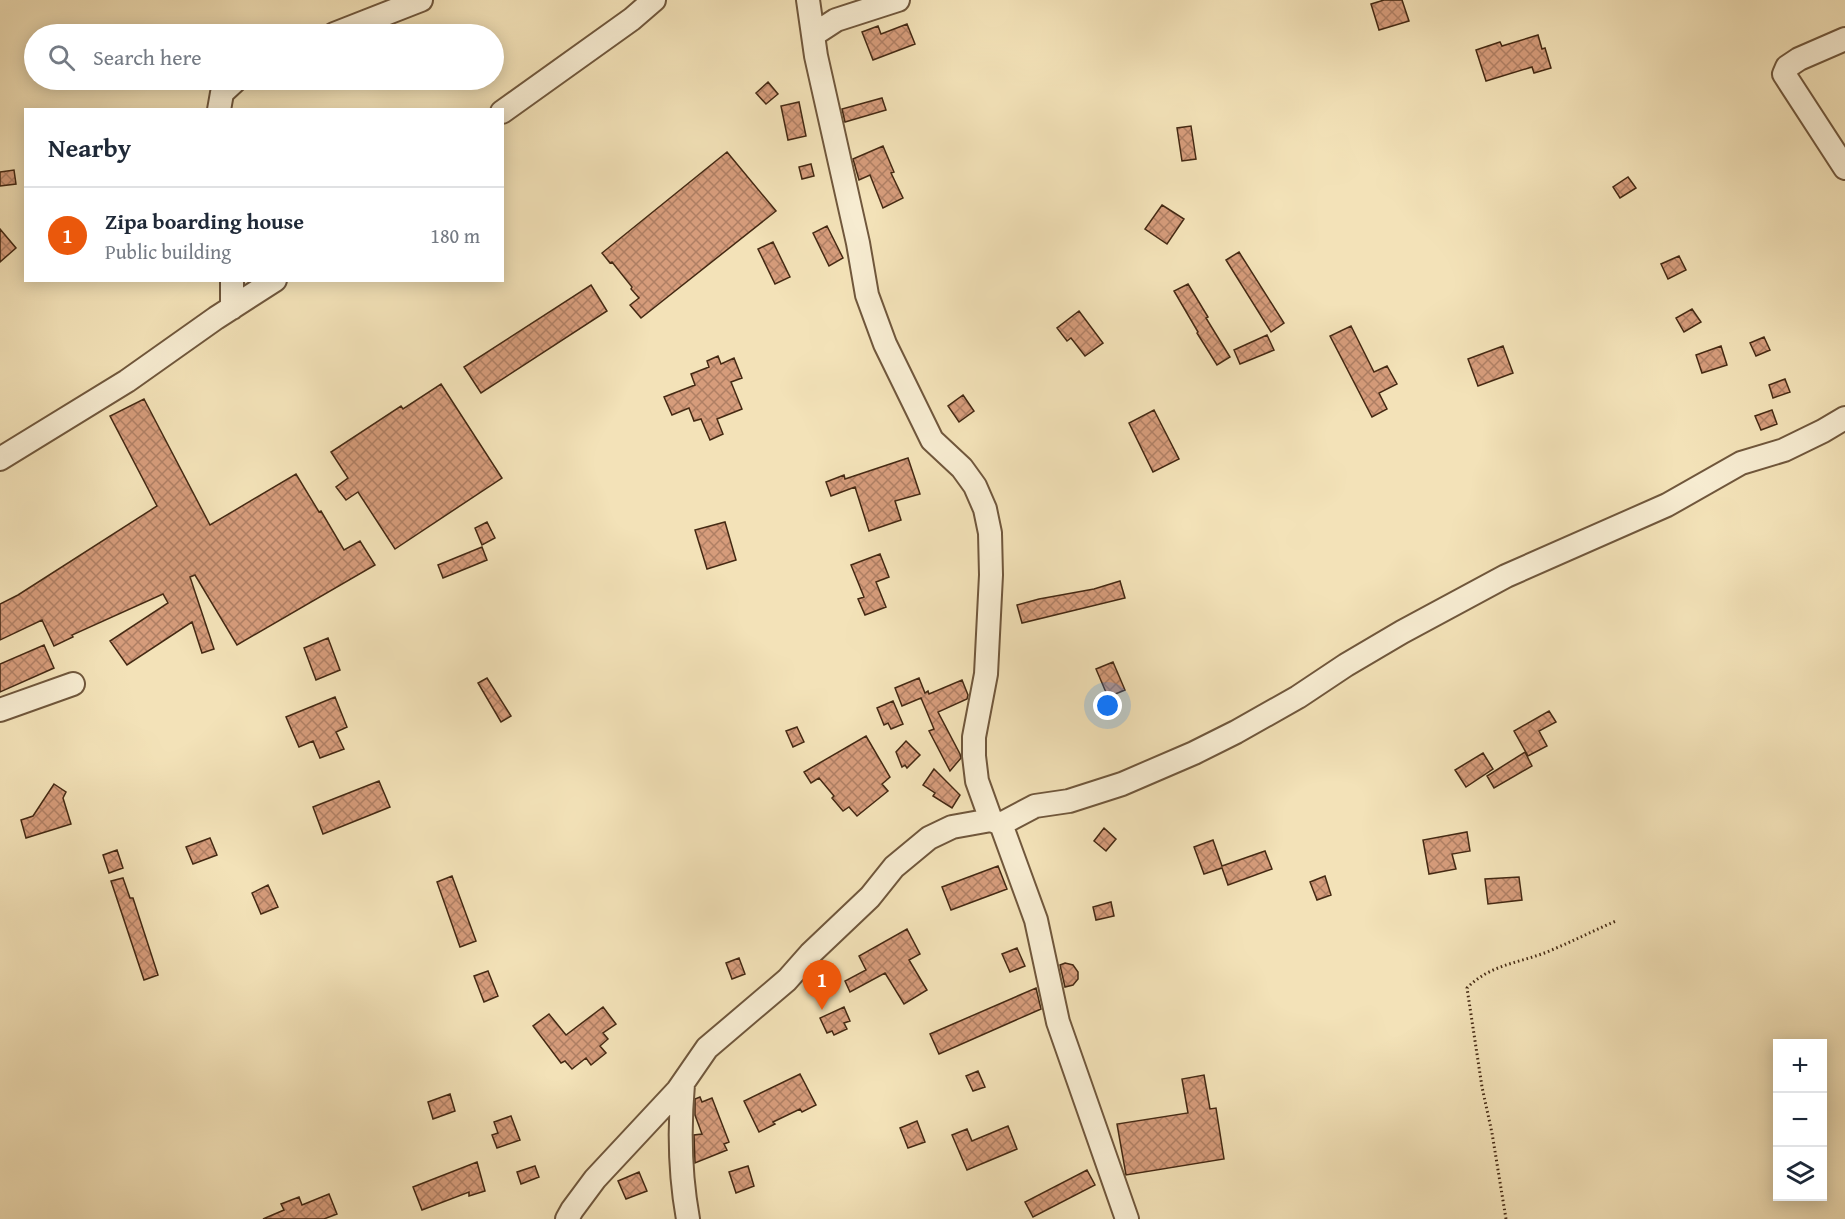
<!DOCTYPE html>
<html lang="en">
<head>
<meta charset="utf-8">
<style>
  :root { --surface:#fff; --page:#f2f2f3; --text:#1f2937; --muted:#747a83; --line:#e0e1e3; --accent:#ea580c }
  body { margin:0; font-family:"Gentium Book Plus",serif; background:var(--page); color:var(--text) }
  .controls { position:absolute; right:18px; bottom:18px; display:grid; overflow:hidden; border-radius:0px; box-shadow:0 3px 15px #0003 }
  .controls button { width:54px; height:54px; display:grid; place-items:center; padding:0; border:0; border-bottom:2px solid var(--line); background:var(--surface); color:var(--text); font:30px sans-serif }
  .you { position:absolute; left:1108px; top:706px; width:21px; height:21px; margin:-15px; border:4px solid #fff; border-radius:50%; background:#1a73e8; box-shadow:0 0 0 9px #1a73e833 }
  .badge { display:grid; place-items:center; width:39px; height:39px; border-radius:50%; background:var(--accent); color:#fff; font-size:20px; font-weight:700 }
  .pin { position:absolute; translate:-50% -50px; filter:drop-shadow(0 2px 3px #0008) }
  .pin::after { content:''; position:absolute; top:32px; width:21px; height:18px; background:inherit; clip-path:polygon(0 0,100% 0,50% 100%) }
  .list { margin:0; padding:0; list-style:none }
  h2 { display:flex; justify-content:space-between; align-items:center; height:78px; margin:0; padding:0 24px; font-size:26px }
  h2 small { font-size:20px; font-weight:400; color:var(--muted) }
  .list li { display:grid; grid-template-columns:39px 1fr auto; gap:18px; align-items:center; box-sizing:border-box; height:96px; padding:0 24px; border-top:2px solid var(--line) }
  .list b { display:block; font-size:22px; white-space:nowrap }
  .list p { margin:0; font-size:20px; white-space:nowrap; color:var(--muted) }
  .list em { font-size:20px; font-style:normal; color:var(--muted) }
  .icon { flex:none; width:33px; height:33px; fill:none; stroke:currentColor; stroke-width:2; stroke-linecap:round; stroke-linejoin:round }
  .map { position:relative; flex:none; width:1845px; height:1219px; overflow:hidden }
  .search { position:absolute; background:var(--surface); box-shadow:0 3px 15px #0003; left:24px; top:24px; width:480px; height:66px; display:flex; align-items:center; gap:15px; box-sizing:border-box; padding:0 21px; border-radius:33px; color:var(--muted); font-size:22px }
  .panel { position:absolute; background:var(--surface); box-shadow:0 3px 15px #0003; left:24px; top:108px; width:480px; height:174px; border-radius:0px }
  .map>svg:first-child { display:block }
  .building { fill:url(#building-cross-hatch); stroke:#442913; stroke-width:1.5 }
  .lines { fill:none; stroke-linecap:round; stroke-linejoin:round }
  .minor-casing { stroke:#70573c; stroke-width:26 }
  .path { stroke:#442913; stroke-width:3; stroke-dasharray:1.5 3; stroke-linecap:butt }
  .minor { stroke:#f7ecd1; stroke-width:22 }
</style>
</head>
<body>
<div class="map">
<svg width="1845" height="1219" viewBox="0 0 1845 1219">
  <defs>
    <pattern id="building-cross-hatch" width="8" height="8" patternUnits="userSpaceOnUse" patternTransform="scale(1.5)"><rect width="8" height="8" fill="#d69c7b"/><path d="M0 0l8 8M0 8l8-8" fill="none" stroke="#af7f64"/></pattern>
  </defs>
  <rect width="100%" height="100%" fill="#f3e2b8"/>
  <filter id="stains"><feTurbulence type="fractalNoise" baseFrequency=".00333" numOctaves="4"/><feColorMatrix values="0 0 0 0 .2 0 0 0 0 .09 0 0 0 0 .02 0 0 0 .5 -.17"/></filter>
  <radialGradient id="worn" r=".72"><stop offset=".6" stop-color="#630" stop-opacity="0"/><stop offset="1" stop-color="#630" stop-opacity=".3"/></radialGradient>
  <path class="building" d="M1384,0H1402L1409,21L1379,30L1371,4Z
    M907,24L915,44L873,60L862,32L878,26L881,34Z
    M1538,35L1542,49L1545,48L1551,68L1534,73L1532,67L1486,81L1476,50L1500,42L1502,46Z
    M768,82L778,94L766,104L756,93Z
    M882,98L886,110L845,122L842,109Z
    M799,102L806,136L788,140L781,106Z
    M1191,126L1196,159L1182,161L1177,128Z
    M883,146L894,172L891,173L903,198L883,208L870,175L859,180L853,159Z
    M727,152L776,211L641,318L630,305L639,298L631,289L632,287L612,262L610,263L602,253Z
    M811,164L814,176L802,179L799,167Z
    M14,170L16,184L0,186V172Z
    M1628,177L1636,188L1620,198L1613,187Z
    M1162,205L1184,219L1167,244L1145,229Z
    M827,226L843,258L829,266L813,233Z
    M0,229L16,248L0,262Z
    M773,242L790,277L775,284L758,249Z
    M1239,252L1284,323L1271,332L1226,260Z
    M1679,256L1686,270L1668,279L1661,264Z
    M1188,284L1208,317L1206,318L1230,357L1217,365L1197,333L1198,332L1174,291Z
    M591,285L607,311L481,393L464,367Z
    M1692,309L1701,322L1684,332L1676,318Z
    M1079,311L1103,343L1085,356L1071,338L1067,341L1057,328Z
    M1351,326L1374,372L1387,366L1397,384L1379,393L1387,409L1372,417L1330,336Z
    M1267,335L1274,350L1240,364L1234,350Z
    M1764,337L1770,350L1756,356L1750,343Z
    M1503,346L1513,373L1478,386L1468,359Z
    M1721,346L1727,365L1702,373L1696,355Z
    M718,356L721,364L734,358L742,378L731,382L742,409L717,419L723,434L710,440L701,419L694,421L689,408L672,415L664,397L695,385L691,374L709,367L707,361Z
    M1785,379L1790,392L1773,398L1769,385Z
    M441,384L502,478L395,549L358,492L346,500L336,487L348,478L331,452L401,406L403,409Z
    M963,395L974,411L959,422L948,406Z
    M144,399L210,525L296,474L319,512L321,511L344,550L360,541L375,565L237,645L195,575L190,577L214,649L202,653L192,622L127,665L110,641L168,603L163,594L72,635L73,637L54,646L42,620L0,640V604L18,595L157,506L110,416Z
    M1154,410L1179,459L1153,472L1129,423Z
    M1772,410L1777,424L1761,430L1755,416Z
    M908,458L920,494L895,501L901,520L869,531L855,487L831,496L826,482L844,475L845,479Z
    M487,522L495,538L482,545L475,528Z
    M725,522L736,560L707,569L695,530Z
    M482,547L487,560L443,578L438,565Z
    M880,554L889,577L876,582L886,607L865,615L858,599L864,597L851,565Z
    M1120,581L1125,598L1022,623L1017,605L1039,599L1094,589Z
    M328,638L340,670L316,680L304,648Z
    M44,645L54,668L0,692V664Z
    M1113,662L1125,690L1108,697L1096,669Z
    M487,678L511,716L501,722L478,683Z
    M919,678L925,693L928,691L929,694L962,680L968,695L967,699L938,712L960,754L961,758L950,771L929,731L934,729L921,698L902,706L895,688Z
    M335,697L347,727L336,732L344,749L320,758L313,741L299,747L286,717Z
    M893,701L903,724L891,729L888,723L884,725L877,708Z
    M1549,711L1556,722L1539,731L1547,746L1528,756L1514,731Z
    M797,727L804,742L793,747L786,731Z
    M866,736L890,777L882,784L888,791L857,816L849,807L843,811L832,798L834,796L819,778L811,783L804,772Z
    M906,741L920,755L907,768L905,765L902,767L896,752Z
    M1525,752L1532,766L1494,788L1487,776Z
    M1483,753L1493,769L1466,787L1455,770Z
    M934,769L960,795L952,808L933,796L935,793L923,785Z
    M379,781L390,807L323,834L313,807Z
    M54,784L66,792L63,798L71,824L26,838L21,820L33,816Z
    M1104,828L1116,839L1106,851L1094,841Z
    M1467,832L1470,851L1452,854L1456,869L1429,874L1423,840Z
    M210,838L217,855L193,864L186,847Z
    M1213,840L1222,866L1265,851L1272,869L1228,885L1222,868L1204,874L1194,847Z
    M117,850L123,868L109,873L103,855Z
    M998,866L1007,889L951,910L942,887Z
    M452,876L476,941L460,947L437,882Z
    M1325,876L1331,895L1317,900L1310,882Z
    M1519,877L1522,900L1488,904L1485,879Z
    M123,878L130,898H133L158,975L144,980L111,881Z
    M268,885L278,907L261,914L252,893Z
    M1111,902L1114,916L1096,920L1093,907Z
    M907,929L920,954L909,960L927,990L904,1004L885,973L850,992L845,981L866,970L859,956Z
    M1017,948L1025,966L1010,972L1002,954Z
    M739,958L745,974L732,979L726,963Z
    M1065,963L1073,965L1078,972V979L1073,985L1065,987L1060,965Z
    M488,971L498,996L484,1002L474,976Z
    M1036,988L1041,1009L939,1054L930,1034Z
    M603,1007L616,1024L603,1033L608,1039L600,1046L606,1053L591,1065L586,1058L572,1069L565,1061L561,1063L533,1026L549,1014L566,1035Z
    M844,1007L850,1021L844,1023L847,1029L834,1035L832,1031L827,1033L820,1018Z
    M978,1071L985,1087L973,1091L966,1076Z
    M800,1074L816,1105L802,1112L800,1109L773,1122L775,1124L759,1132L744,1101Z
    M1204,1075L1210,1109L1216,1108L1224,1159L1126,1175L1117,1124L1188,1113L1182,1079Z
    M450,1094L455,1111L433,1119L428,1102Z
    M700,1097L702,1102L712,1098L729,1142L724,1144L727,1150L695,1163L694,1135L702,1134L695,1115V1099Z
    M511,1116L520,1140L497,1148L492,1135L498,1133L494,1122Z
    M917,1121L925,1142L908,1148L900,1128Z
    M1008,1126L1017,1149L967,1170L952,1135L967,1129L972,1141Z
    M477,1162L485,1191L469,1196V1192L422,1210L413,1187Z
    M535,1166L539,1177L521,1184L517,1172Z
    M748,1166L754,1186L736,1193L729,1172Z
    M1087,1170L1095,1185L1033,1217L1025,1202Z
    M639,1172L647,1191L626,1199L618,1181Z
    M329,1194L337,1214L324,1219H263L284,1210L281,1204L299,1197L302,1205Z"/>
  <g class="lines">
    <defs>
      <path id="minor" d="M808,0L816,56L858,243L867,295L885,344L932,440L962,468L975,486L985,509L990,533L991,575L986,674L974,737V756L977,781L991,820
        M334,34L421,0
        M813,35L836,20L898,0
        M1845,39L1799,59L1787,67L1784,74L1845,168
        M219,110L222,93L236,80
        M502,112L632,19L654,0
        M232,308V280
        M0,459L127,381L216,318L275,280
        M0,710L73,684
        M1001,824L1035,806L1069,801L1122,784L1194,753L1236,732L1298,697L1346,665L1402,632L1506,576L1667,505L1741,463L1784,450L1823,431L1845,418
        M683,1084C679,1129 680,1175 688,1219
        M567,1219L572,1210L595,1179L678,1090L707,1048L787,980L810,954L870,897L894,867L929,838L952,827L991,820L1001,824L1036,920L1058,1022L1127,1219"/>
    </defs>
    <use href="#minor" class="minor-casing"/>
    <path class="path" d="M1506,1219L1492,1133L1482,1087L1467,988C1489,965 1519,963 1547,952C1571,942 1593,931 1616,921"/>
    <use href="#minor" class="minor"/>
  </g>
  <rect width="100%" height="100%" filter="url(#stains)"/>
  <rect width="100%" height="100%" fill="url(#worn)"/>
</svg>
<div class="controls">
<button>+</button>
<button>−</button>
<button><svg class="icon" aria-label="layers" viewBox="0 0 24 24"><path d="M12 4l9 5-9 5-9-5zM3 14l9 5 9-5"/></svg></button>
</div>
<div class="you"></div>
<div class="pin badge" style="left:822px;top:1010px">1</div>
<div class="search"><svg class="icon" aria-label="search" viewBox="0 0 24 24"><circle cx="10" cy="10" r="6"/><path d="M15 15l6 6"/></svg>Search here</div>
<section class="panel">
<h2>Nearby<small></small></h2>
<ul class="list">
<li><span class="badge">1</span><div><b>Zipa boarding house</b><p>Public building</p></div><em>180 m</em></li>
</ul>
</section>
</div>
</body>
</html>
